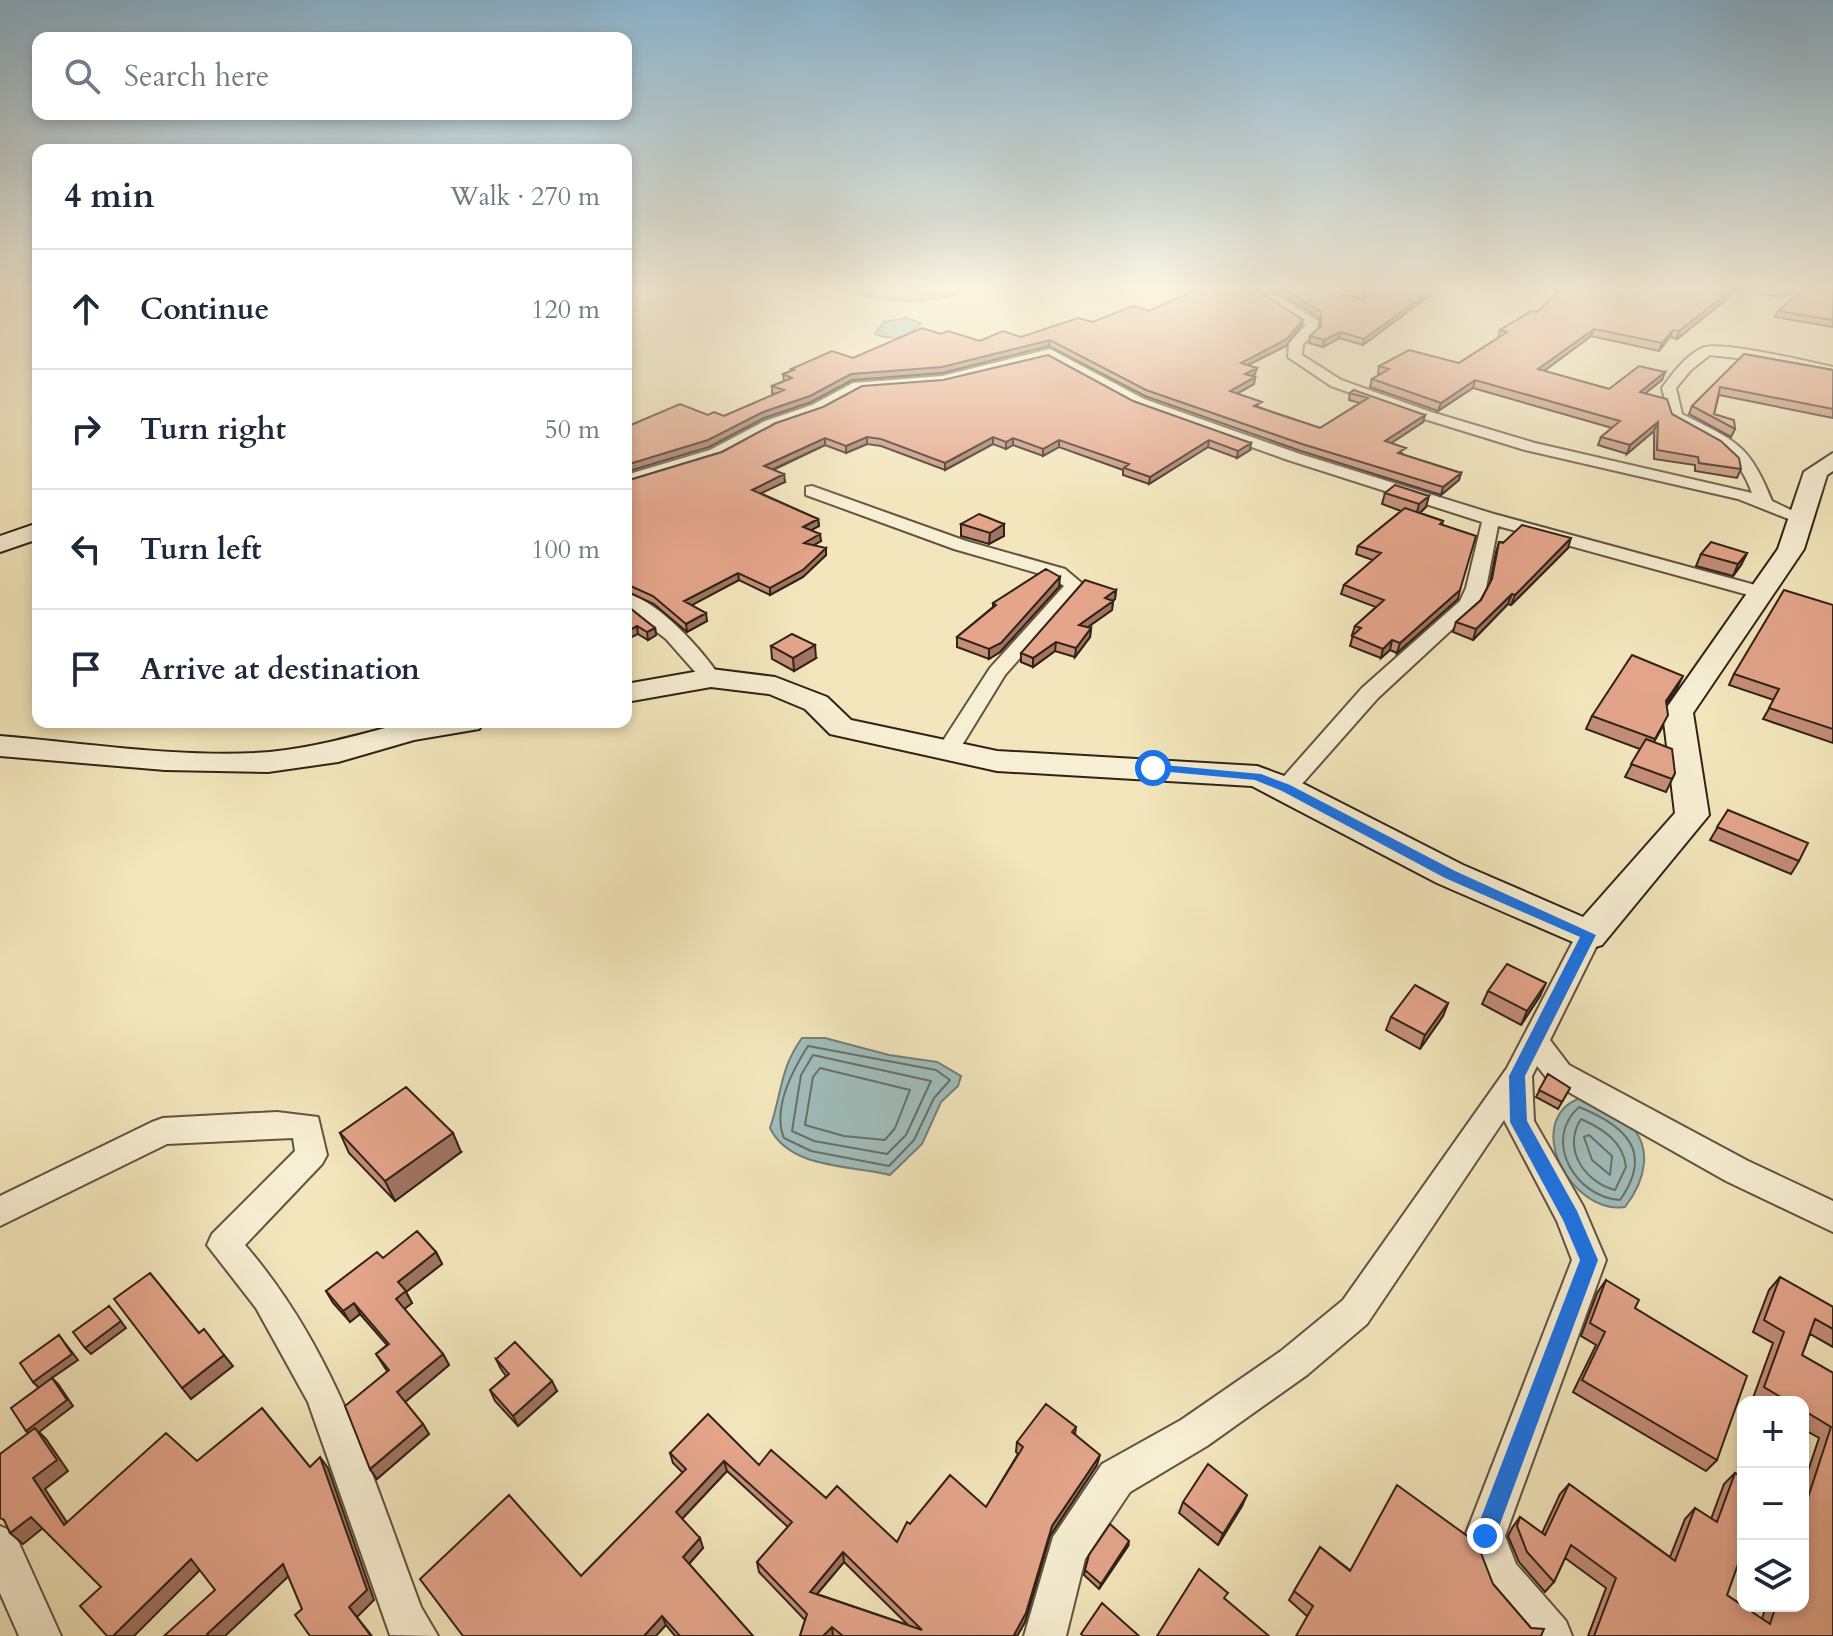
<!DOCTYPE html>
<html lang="en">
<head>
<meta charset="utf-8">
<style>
  :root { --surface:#fff; --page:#f6f6f7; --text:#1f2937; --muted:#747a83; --line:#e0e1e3 }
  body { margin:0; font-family:Cardo,serif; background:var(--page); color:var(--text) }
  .controls { position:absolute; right:24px; bottom:24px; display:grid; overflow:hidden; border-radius:16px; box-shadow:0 4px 12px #0003 }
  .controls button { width:72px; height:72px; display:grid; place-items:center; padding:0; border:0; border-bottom:2px solid var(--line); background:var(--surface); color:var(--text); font:40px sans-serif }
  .stop { position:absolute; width:24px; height:24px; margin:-18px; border:6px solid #1a73e8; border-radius:50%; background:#fff }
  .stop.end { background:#1a73e8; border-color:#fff; box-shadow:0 2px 8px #0008 }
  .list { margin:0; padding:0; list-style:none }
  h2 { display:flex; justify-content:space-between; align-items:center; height:104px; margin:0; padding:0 32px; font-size:34px }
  h2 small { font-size:26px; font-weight:400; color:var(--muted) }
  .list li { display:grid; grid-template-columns:52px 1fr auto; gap:24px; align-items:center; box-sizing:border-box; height:120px; padding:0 32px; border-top:2px solid var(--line) }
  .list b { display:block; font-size:30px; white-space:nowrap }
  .list em { font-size:26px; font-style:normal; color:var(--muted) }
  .icon { flex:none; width:44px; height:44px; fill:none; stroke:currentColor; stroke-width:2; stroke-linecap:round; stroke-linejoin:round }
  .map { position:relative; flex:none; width:1833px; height:1636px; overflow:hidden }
  .search { position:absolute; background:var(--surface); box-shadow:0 4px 12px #0003; left:32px; top:32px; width:600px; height:88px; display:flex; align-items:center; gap:20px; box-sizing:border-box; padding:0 28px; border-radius:16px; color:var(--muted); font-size:30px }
  .panel { position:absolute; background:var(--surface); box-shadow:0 4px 12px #0003; left:32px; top:144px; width:600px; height:584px; border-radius:16px }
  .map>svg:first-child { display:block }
  .water { fill:#a0bdbb; stroke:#747f79; stroke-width:2 }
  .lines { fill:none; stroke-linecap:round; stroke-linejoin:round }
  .shore { stroke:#687069; stroke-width:2 }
  .street-casing { stroke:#625340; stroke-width:4 }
  .secondary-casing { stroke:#312217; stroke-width:4 }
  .street { fill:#f7efd3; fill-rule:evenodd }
  .secondary { fill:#f7efd3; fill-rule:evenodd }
  .wall { fill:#c48e78; stroke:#312217; stroke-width:2; fill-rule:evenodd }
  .shaded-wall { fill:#a07461; stroke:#312217; stroke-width:2 }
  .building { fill:#e4a58b; stroke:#312217; stroke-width:2; fill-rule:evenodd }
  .route { fill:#1a73e8 }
</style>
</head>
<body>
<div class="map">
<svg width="1833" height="1636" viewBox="0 0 1833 1636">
  <rect width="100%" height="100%" fill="#f3e6bc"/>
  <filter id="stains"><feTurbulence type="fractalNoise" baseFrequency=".0025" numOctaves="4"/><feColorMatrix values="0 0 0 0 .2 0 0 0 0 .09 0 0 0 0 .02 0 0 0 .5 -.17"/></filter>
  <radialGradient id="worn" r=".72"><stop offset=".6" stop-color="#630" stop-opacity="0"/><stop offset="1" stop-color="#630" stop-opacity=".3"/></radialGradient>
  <path class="water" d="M826,286H964V290C923,311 868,297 826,286Z
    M906,318L921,323C908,339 894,341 875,334L884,322Z
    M802,1038H825L889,1055L937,1062L961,1076L958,1086L941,1102L922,1144L890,1175C850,1165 790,1169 770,1128C782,1093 780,1068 802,1038Z
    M1580,1098C1594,1105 1614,1111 1626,1121C1655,1146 1645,1181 1625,1207C1571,1215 1521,1121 1580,1098Z"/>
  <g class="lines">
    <path class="shore" d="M865,286L918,293L953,286
      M808,1046L936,1070L950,1080L934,1098L914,1140L889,1166L811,1151L784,1138C772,1109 792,1071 808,1046Z
      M813,1055L931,1081L906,1135L887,1154L814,1141L792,1131L801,1075Z
      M820,1068L910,1090L895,1128L885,1140L844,1136L805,1125L813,1077Z
      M1579,1107C1626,1126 1654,1152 1620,1200C1575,1197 1542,1140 1579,1107Z
      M1581,1119C1603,1129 1623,1141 1626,1167L1615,1190C1584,1182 1562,1148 1581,1119Z
      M1589,1135L1612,1156L1610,1175L1592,1160L1584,1137Z"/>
    <defs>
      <path id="street" d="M1244,286L1263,287L1318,321L1317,332L1303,344L1302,355L1341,380L1431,412L1535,443L1752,493C1736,448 1709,440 1670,419L1662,388C1672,374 1685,356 1702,348C1719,340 1810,362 1833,367V375L1764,361L1710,355L1691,370L1676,388L1682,414C1735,441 1749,443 1772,501L1810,519L1801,524L1738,499L1525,450L1421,418L1331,386L1288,357L1289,343L1306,325Z
        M1050,349L1144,399L1300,454L1494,514L1770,589L1773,593L1763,599L1498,526L1486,588L1475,608L1378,698L1294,793L1286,795L1274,788L1278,783L1362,688L1460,601L1466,588L1482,522L1288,460L1134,405L1048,358L942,384L861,390L822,411L775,427L722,456L626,485V475L710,450L765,421L812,405L853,383L942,376Z
        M812,486L966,541L1065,569L1084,585L1005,675L956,755L948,757L937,750L990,668L1064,586L1051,577L954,549L806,495V487Z
        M626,593C660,602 702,650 721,678L718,682H704L666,639L626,608Z
        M1589,925L1598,928L1602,935L1550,1040L1569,1065L1748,1161L1833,1201V1232L1726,1181L1549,1081L1537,1066L1532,1076L1534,1121L1583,1206L1606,1260L1505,1536L1516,1564L1566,1621L1572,1636H1524L1487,1592L1465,1536L1572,1260L1557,1221L1504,1120L1367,1324L1307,1375L1207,1446L1130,1492L1085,1559L1066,1636H1024L1053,1537L1102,1464L1181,1420L1281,1351L1343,1300L1507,1068L1580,928Z
        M277,1112L318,1117L327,1155L322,1164L245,1245C338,1353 372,1477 421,1607L438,1636L390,1635L308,1402L256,1308L207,1245L212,1234L295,1151L293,1138L167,1144L0,1226V1196L152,1122L163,1118Z
        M0,1526L14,1532L61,1636H19L0,1593Z"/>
      <path id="secondary" d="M1833,453V471L1827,475L1804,549L1693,713L1709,815L1602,945L1589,949L1437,883L1252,786L997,771L830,734L805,709L769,694L711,687L626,702V684L711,669L775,677L827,697L851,720L997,751L1257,766L1298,781L1463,865L1583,917L1675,813L1663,713L1778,549L1804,472Z
        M38,523V539L0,552V536Z
        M408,722H484L479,729L414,740L338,762L268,772L165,770L0,756V736C85,743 185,759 270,752C318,747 362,734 408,722Z"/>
    </defs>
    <use href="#street" class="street-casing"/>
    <use href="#secondary" class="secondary-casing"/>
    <use href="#street" class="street"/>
    <use href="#secondary" class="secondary"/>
  </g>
  <path class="wall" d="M1183,286H1251L1301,326L1286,346L1248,365L1255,374L1252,376L1255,377L1254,384L1237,394L1261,408L1320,428L1360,403L1349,400L1350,393L1354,390L1423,422L1391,443L1404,455L1461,473L1459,480L1441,495L1301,451L1145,396L1049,346L942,373L852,380L811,402L764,418L709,447L708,415L724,416L776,394L772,393V386L784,381L783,374L791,371V369L853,358L941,334L980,341L1021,337L1149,311L1197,290Z
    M1268,286H1312L1364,300L1366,286H1442L1363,345L1339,338L1323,347L1309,343L1310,336L1320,328V318Z
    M1565,286H1797L1782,298L1739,289L1677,339L1670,337L1659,351L1591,336L1544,371L1609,389L1665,372L1662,380L1645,393L1741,469L1737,478L1695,471V465L1654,459V431L1627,454L1598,445L1601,437L1612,428L1473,388L1438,411L1370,387L1372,379L1379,375L1378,374L1379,366L1459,363L1498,338L1500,330L1537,312Z
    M1833,288V327L1775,317L1778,311Z
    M1744,354L1833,370V418L1719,395L1714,414L1735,429L1731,437L1689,414L1692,406Z
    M1133,401L1250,450L1237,458L1208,447L1149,484L1123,475V470L1059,447L1043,456L1013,445L1006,449L993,444L945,470L881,446L867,444L846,453L825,445L773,470L785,482L760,493L818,519L819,526L811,530L821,541L814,545L826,555L803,577L770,595L739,580L691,605L707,621L687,632L654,604L626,591V481L722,452L776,423Z
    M1395,485L1426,507L1420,513L1443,521L1442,525L1458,599L1397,653L1390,650L1381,658L1350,646L1353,635H1352L1355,626L1376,607L1341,594L1344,585L1373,560L1356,554L1358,546L1401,511L1382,504L1385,493Z
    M961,524H1004V536L989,544L961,536Z
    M1499,542L1568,548L1511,605L1508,604L1473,640L1453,632L1456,622L1481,600L1490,583L1496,552Z
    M1747,553L1741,565L1733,576L1696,566L1701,554Z
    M1059,587L1000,652L989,659L957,647V637L993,607V603Z
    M1116,590L1115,599L1113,601L1112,610L1088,627L1091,628L1090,637L1075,657L1055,651L1033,667L1021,662V653Z
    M626,605L655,628L656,635L648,640L638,634Z
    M1833,605V743L1763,719L1774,700L1729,685L1734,674Z
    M771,646L816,658L794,671L772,659Z
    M1677,688L1666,704L1662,728L1654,742L1675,773L1666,792L1625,777L1640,749L1586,729L1592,716Z
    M1728,810L1799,861L1791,874L1710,840Z
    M1488,991L1540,996L1521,1025L1482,1004Z
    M1448,1003L1443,1016L1420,1049L1386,1030L1391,1017Z
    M1548,1074L1570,1088L1558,1109L1536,1097Z
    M340,1133L461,1152L395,1201L349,1153Z
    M436,1252L442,1264L406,1292L412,1303L404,1309L443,1354L449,1365L405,1402L423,1424L429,1434L377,1479L370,1469L387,1371L376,1354L387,1345L360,1314L350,1322L333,1303L326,1291L383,1258Z
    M1780,1277L1833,1307V1347L1810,1334L1802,1355L1833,1373V1636H1588L1606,1588L1565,1558L1554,1582L1545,1592L1519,1562L1508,1536L1512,1528L1520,1517L1542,1533L1560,1494L1569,1484L1670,1557L1685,1519L1695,1508L1711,1519L1724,1484L1735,1473L1743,1478V1556L1741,1555L1727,1595L1762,1619L1766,1606H1803V1486L1819,1438L1803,1429V1402H1759L1753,1398L1773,1343L1753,1332L1769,1290Z
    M1606,1280L1717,1460L1706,1471L1573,1392L1596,1345L1581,1336L1597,1293Z
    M496,1359L557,1391L518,1426L495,1401L490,1390L506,1376L501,1369Z
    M1076,1427L1075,1434L1097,1465L1050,1536L1025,1622L1017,1636H800L805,1620L759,1572L757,1562L788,1527L727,1471L682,1519L703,1548L689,1564L753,1636H675L666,1625L581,1576L683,1473L673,1463L670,1453L759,1465L826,1498L897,1542L910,1524L986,1507L1018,1454L1016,1452L1017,1442ZM844,1562L908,1625L817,1594Z
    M1183,1502L1242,1506L1218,1545L1179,1513Z
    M1128,1546L1099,1589L1084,1575L1089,1555Z
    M1320,1547L1350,1570L1493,1584L1531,1628L1307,1616L1289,1600Z"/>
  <path class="shaded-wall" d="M1437,286H1442L1363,345L1364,339Z
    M1737,286H1741L1739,289L1677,339L1679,331Z
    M1791,286H1797L1782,298L1785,291Z
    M1303,320L1301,326L1286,346L1240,369L1241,363Z
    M1594,329L1591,336L1536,377L1538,369Z
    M1673,330L1670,337L1659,351L1662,343Z
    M1340,332L1339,338L1323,347L1324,340Z
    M1050,340L1049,346L942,373L852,380L811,402L764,418L709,447L626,472V465L763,412L851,374Z
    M1257,368L1255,374L1244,381L1245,374Z
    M1665,372L1662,380L1637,400L1640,392Z
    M1255,377L1254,384L1229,398L1230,391Z
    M1475,380L1473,388L1438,411L1441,403Z
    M1425,415L1423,422L1384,448L1385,441Z
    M1658,422L1654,431L1627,454L1630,445Z
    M867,437V444L846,453V446Z
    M993,437V444L945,470V463Z
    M825,438V445L765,473L764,466Z
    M1013,438V445L1006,449V442Z
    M1059,440V447L1043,456V449Z
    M1209,440L1208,447L1149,484L1150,477Z
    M1251,443L1250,450L1237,458L1238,451Z
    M1461,473L1459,480L1441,495L1443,487Z
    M784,474L785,482L753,497L752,490Z
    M1429,496L1426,507L1416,516L1419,504Z
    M818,519L819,526L804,534L803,527Z
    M1004,524V536L989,544L990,533Z
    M820,534L821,541L805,550L804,543Z
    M1571,538L1568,548L1511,605L1515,595Z
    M826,548V555L803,577L770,595V588Z
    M1747,553L1741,565L1733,576L1738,564Z
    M738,573L739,580L685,609L684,601Z
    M1060,577L1059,587L1000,652L989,659V649Z
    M1116,590L1115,599L1104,606L1105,598Z
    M1460,590L1458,599L1397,653L1400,643Z
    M1512,594L1508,604L1473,640L1476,629Z
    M1113,601L1112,610L1078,634L1079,625Z
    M706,613L707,621L687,632L686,624Z
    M637,626L638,634L626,640V632Z
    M655,628L656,635L648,640L647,632Z
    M1091,628L1090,637L1075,657L1076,648Z
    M1392,640L1390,650L1381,658L1383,649Z
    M1056,642L1055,651L1033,667V658Z
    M815,645L816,658L794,671L793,658Z
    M1683,676L1677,688L1660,713L1666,701Z
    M1546,983L1540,996L1521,1025L1527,1011Z
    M1448,1003L1443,1016L1420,1049L1425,1035Z
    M453,1133L461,1152L395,1201L385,1181Z
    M436,1252L442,1264L406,1292L412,1303L402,1311L396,1299L398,1282Z
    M354,1303L360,1314L350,1322L343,1311Z
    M109,1306L126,1328L91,1354L85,1348Z
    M59,1335L78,1360L52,1378L58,1384L73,1406L39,1432L46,1439L68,1471L45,1489L76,1536L64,1525L33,1478L32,1437L26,1431L39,1388L33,1382Z
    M443,1354L449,1365L404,1403L397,1392Z
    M224,1355L233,1366L191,1399L182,1388Z
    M552,1381L557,1391L518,1426L513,1416Z
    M423,1424L429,1434L377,1479L370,1469Z
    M1100,1455L1097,1465L1050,1536L1025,1622L1017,1636H1014L1052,1526Z
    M320,1457L328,1468L374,1600L357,1617L372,1636L349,1607Z
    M724,1461L727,1471L679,1522L676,1512Z
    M1247,1495L1242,1506L1218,1545L1223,1534Z
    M31,1517L43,1528L23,1544L10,1533Z
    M700,1538L703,1548L686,1567L683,1557Z
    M1129,1541L1128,1546L1099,1589L1101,1584Z
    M843,1552L844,1562L811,1601L810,1592Z
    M191,1559L201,1569L134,1636H113Z
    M283,1564L291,1574L225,1636H209L207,1634Z
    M662,1616L666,1625L656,1636H644Z
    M832,1627L833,1636H823Z"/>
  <path class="building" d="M1205,286H1251L1303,320L1287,339L1241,363L1257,368L1245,374L1255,377L1230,391L1262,402L1254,406L1320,428L1368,398L1350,393L1354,390L1425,415L1385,441L1406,448L1398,453L1461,473L1443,487L1302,444L1146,390L1050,340L942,367L851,374L810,396L763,412L708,440L626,465V427L680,404L708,415L714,412L724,416L784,390L772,386L792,378L783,374L794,370L791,369L832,351L853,358L922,328L941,334L948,331L980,341L1003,331L1021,337L1078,318L1093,322L1133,306L1149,311Z
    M1278,286H1312L1364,300L1366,286H1437L1364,339L1340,332L1324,340L1310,336L1321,326V312Z
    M1565,286H1737L1679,331L1673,330L1662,343L1594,329L1538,369L1609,389L1639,366L1665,372L1640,392L1667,399L1672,414L1721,441L1739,458L1741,469L1699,463L1698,457L1657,450L1658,422L1630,445L1601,437L1620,421L1475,380L1441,403L1372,379L1389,369L1379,366L1409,350L1459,363L1507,332L1500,330L1531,311L1537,312Z
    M1763,286H1791L1785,291Z
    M1806,286H1824L1833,288V320L1778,311Z
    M1744,354L1833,370V409L1720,387L1714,414L1734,420L1735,429L1692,406Z
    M1048,355L1133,401L1251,443L1238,451L1209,440L1150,477L1124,468L1129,464L1059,440L1043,449L1013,438L1006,442L993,437L945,463L881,439L867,437L846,446L825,438L764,466L784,474L752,490L818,519L803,527L820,534L804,543L826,548L803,570L770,588L738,573L684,601L706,613L686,624L653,596L626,584V481L722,452L776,423L823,407L862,386L943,380Z
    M1395,485L1429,496L1419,504L1385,493Z
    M1405,508L1443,521L1440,524L1476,536L1460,590L1400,643L1392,640L1383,649L1352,636L1361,628L1355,626L1384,600L1344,585L1381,553L1358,546Z
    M979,514L1004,524L990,533L961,524Z
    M1522,525L1571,538L1515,595L1512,594L1476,629L1456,622L1481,600L1492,579L1499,542L1503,543Z
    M1711,542L1747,553L1738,564L1701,554Z
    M1046,569L1060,577L1001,643L989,649L957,637L996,605L993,603Z
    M1085,580L1116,590L1105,598L1113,601L1079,625L1091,628L1076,648L1056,642L1033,658L1021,653Z
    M1784,590L1833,605V729L1769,708L1779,689L1734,674Z
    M626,605L655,628L647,632L637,626L626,632Z
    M792,634L815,645L793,658L771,646Z
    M1632,655L1683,676L1666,701L1668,715L1655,739L1592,716Z
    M1646,739L1672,749L1675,773L1672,779L1631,764Z
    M1728,810L1808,843L1799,861L1717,827Z
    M1507,964L1546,983L1527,1011L1488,991Z
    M1415,985L1448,1003L1425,1035L1391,1017Z
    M1548,1074L1570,1088L1562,1102L1539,1090Z
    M406,1087L453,1133L385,1181L340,1133Z
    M417,1231L436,1252L398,1282L406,1291L396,1299L443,1354L397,1392L423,1424L370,1469L345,1406L389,1370L376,1354L389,1344L354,1303L343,1311L326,1291L377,1252L383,1258Z
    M150,1273L199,1333L204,1329L224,1355L182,1388L114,1299Z
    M1780,1277L1833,1307V1329L1815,1319L1802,1355L1833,1373V1636H1594L1616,1578L1571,1545L1554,1582L1527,1552L1517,1526L1520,1517L1545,1535L1569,1484L1675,1561L1695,1508L1717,1522L1735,1473L1743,1478V1550L1727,1595L1770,1624L1776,1606H1803V1513L1831,1427L1803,1410V1402H1789L1764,1387L1784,1332L1764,1320Z
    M1606,1280L1639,1300L1635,1308L1747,1376L1717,1460L1582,1380L1605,1332L1590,1323Z
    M109,1306L121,1321L85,1348L73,1332Z
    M59,1335L72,1354L33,1382L20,1363Z
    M515,1342L552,1381L513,1416L490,1390L509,1374L496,1359Z
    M52,1378L67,1400L26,1431L11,1408Z
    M1046,1404L1076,1427L1072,1432L1100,1455L1052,1526L1026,1613L1014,1635L1015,1636H843L832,1627L823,1636H800L807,1614L757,1562L792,1522L724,1461L676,1512L700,1538L683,1557L753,1636H680L662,1616L644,1636H463L420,1579L509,1495L581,1576L686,1469L670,1453L708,1414L759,1465L771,1450L826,1498L837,1486L897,1542L907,1522L910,1524L950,1475L986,1507L1023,1447L1017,1442ZM843,1552L922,1630L810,1592Z
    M262,1408L310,1467L320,1457L367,1590L349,1607L371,1636H310L295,1615L302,1609L283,1564L207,1634L209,1636H164L215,1590L191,1559L113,1636H107L80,1606L101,1587L31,1517L10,1533L4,1520L0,1518V1454L35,1428L57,1460L33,1478L64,1525L166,1433L197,1461Z
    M1208,1464L1247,1495L1223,1534L1183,1502Z
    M1397,1485L1477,1543L1493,1584L1531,1628L1544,1629L1541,1636H1296L1313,1606L1294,1591L1320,1547L1350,1571Z
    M1110,1524L1129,1541L1101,1584L1085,1570L1089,1555Z
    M1199,1569L1228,1593L1224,1598L1269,1636H1157Z
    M1102,1603L1139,1636H1083L1081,1634Z"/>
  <linearGradient id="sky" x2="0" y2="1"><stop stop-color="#8bb8d6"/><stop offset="0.56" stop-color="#faf4e1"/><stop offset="1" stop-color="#faf4e1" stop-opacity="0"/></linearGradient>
  <rect width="1833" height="515" fill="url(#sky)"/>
  <path class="route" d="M1153,764L1261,774L1290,785L1455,871L1596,935L1525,1076L1527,1121L1577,1211L1598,1260L1493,1543L1485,1546L1477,1543L1474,1536L1580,1260L1563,1220L1510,1122L1509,1076L1580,937L1445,878L1282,791L1255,780L1149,770V765Z"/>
  <rect width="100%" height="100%" filter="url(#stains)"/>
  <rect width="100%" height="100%" fill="url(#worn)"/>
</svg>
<div class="controls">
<button>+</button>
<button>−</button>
<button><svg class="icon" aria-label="layers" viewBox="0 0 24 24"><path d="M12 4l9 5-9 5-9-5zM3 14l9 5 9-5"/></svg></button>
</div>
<div class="stop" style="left:1153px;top:768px"></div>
<div class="stop end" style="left:1485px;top:1536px"></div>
<div class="search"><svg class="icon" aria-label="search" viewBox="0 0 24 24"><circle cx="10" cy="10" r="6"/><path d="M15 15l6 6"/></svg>Search here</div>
<section class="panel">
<h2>4 min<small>Walk · 270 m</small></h2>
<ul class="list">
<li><svg class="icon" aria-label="ahead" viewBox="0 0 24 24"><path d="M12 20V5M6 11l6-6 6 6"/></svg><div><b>Continue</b></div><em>120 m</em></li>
<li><svg class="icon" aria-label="right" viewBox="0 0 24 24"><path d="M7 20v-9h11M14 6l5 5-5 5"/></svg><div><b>Turn right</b></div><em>50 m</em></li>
<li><svg class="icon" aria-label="left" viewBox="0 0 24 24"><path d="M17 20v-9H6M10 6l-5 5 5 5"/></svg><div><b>Turn left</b></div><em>100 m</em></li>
<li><svg class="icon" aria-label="arrive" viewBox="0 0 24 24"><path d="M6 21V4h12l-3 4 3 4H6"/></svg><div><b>Arrive at destination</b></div></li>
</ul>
</section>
</div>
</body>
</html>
